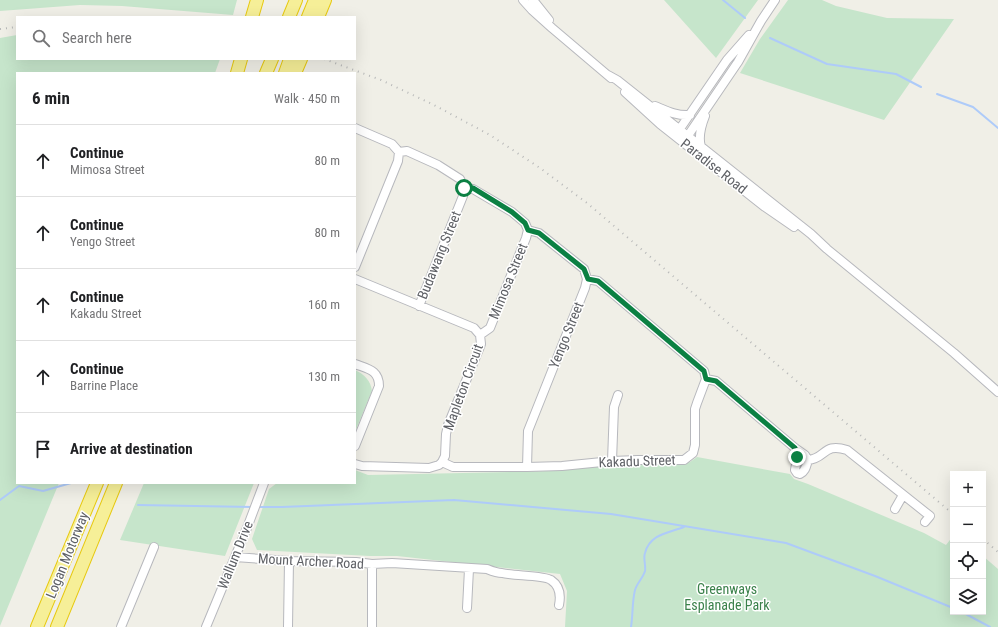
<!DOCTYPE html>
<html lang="en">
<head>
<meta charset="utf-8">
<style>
  :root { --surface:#fff; --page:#f2f2f2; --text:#202124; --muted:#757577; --line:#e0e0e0 }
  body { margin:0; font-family:"Roboto Condensed",sans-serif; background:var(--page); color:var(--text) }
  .controls { position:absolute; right:12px; bottom:12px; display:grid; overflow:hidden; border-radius:0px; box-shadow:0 4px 16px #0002 }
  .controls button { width:36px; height:36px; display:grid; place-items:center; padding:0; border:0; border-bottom:1px solid var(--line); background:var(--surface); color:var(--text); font:20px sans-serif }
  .stop { position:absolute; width:12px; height:12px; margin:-9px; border:3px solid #0b8043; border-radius:50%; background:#fff }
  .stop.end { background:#0b8043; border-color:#fff; box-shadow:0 1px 4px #0008 }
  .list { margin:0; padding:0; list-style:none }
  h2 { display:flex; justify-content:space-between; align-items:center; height:52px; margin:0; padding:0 16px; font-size:17px }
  h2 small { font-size:13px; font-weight:400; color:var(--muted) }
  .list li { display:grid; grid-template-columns:26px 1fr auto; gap:12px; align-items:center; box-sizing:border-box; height:72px; padding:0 16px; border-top:1px solid var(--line) }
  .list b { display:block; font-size:15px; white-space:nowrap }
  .list p { margin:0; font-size:13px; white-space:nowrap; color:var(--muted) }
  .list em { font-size:13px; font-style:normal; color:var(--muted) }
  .icon { flex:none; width:22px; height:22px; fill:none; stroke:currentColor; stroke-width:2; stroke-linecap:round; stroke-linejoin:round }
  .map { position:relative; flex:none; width:998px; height:627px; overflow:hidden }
  .search { position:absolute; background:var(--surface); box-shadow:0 4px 16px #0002; left:16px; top:16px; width:340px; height:44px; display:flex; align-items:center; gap:10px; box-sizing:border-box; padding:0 14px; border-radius:0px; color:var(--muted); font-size:15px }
  .panel { position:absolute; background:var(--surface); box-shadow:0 4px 16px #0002; left:16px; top:72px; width:340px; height:412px; border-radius:0px }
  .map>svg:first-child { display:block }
  .green { fill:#c6e5cb }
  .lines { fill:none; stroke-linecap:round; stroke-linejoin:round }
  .stream { stroke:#aecbf9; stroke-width:2 }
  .minor-casing { stroke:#b7b8bd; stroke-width:10 }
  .highway-casing { stroke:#e7c910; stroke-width:14 }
  .minor { stroke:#fff; stroke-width:8 }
  .highway { stroke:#f6ef98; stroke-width:12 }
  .rail { stroke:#b7b8b8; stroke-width:2; stroke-dasharray:1 5; stroke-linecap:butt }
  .route { stroke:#0b8043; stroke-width:5 }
  .labels { text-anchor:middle; stroke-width:3; stroke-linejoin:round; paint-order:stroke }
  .street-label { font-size:14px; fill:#5f6166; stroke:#fff }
  .park-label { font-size:14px; fill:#3b814b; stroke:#fff }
</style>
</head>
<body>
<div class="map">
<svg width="998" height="627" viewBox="0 0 998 627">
  <rect width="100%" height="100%" fill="#f0efe7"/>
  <path class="green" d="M0,0H237L233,15L122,6L80,5L0,11Z
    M664,0H758L716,58Z
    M788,0H822L836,6L887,18L954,19L884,120L740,73L760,39Z
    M17,35V59H220L215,73H17V483H59L0,626V38Z
    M355,370C364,374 371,381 372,391L355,432Z
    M697,457L790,474L794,479L808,484L924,533L946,545L953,536V612H983V556L998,569V627H565L567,591L560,574L397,556H370L257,550L252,539L269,489L277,483H355V470L368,475L551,471L626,464L676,465L690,462Z
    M144,483H254L225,556L120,540Z"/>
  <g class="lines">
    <path class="stream" d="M723,0L745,18
      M770,38L827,64L896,74L921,87
      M937,94L973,107L998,128
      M0,500L19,486L43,491L71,483
      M138,505L253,507
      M257,507H282L454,500L611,514L786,543L875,576L953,608
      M962,612L990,627
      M631,627C633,615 632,602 635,590C637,583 643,578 645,571C646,565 643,558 645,553C650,534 668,533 684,527"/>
    <defs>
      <path id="minor" d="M523,0L532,10L552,28L611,78
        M533,0L549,20
        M608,75L617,80L811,234L827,249L954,353L998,392
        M625,92L660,124L765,207L794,227
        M655,106C667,111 676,116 690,115
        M355,128L392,144L399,152L398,161L355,267
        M677,133L727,60L749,35
        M685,140L738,62L761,21L775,0
        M701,147C698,137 701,126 705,116
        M399,152L407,151L438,165L460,179L464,188L463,196L419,306
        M464,188L473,189L512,212L525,223L528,230L526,238L490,328L480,335
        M355,279L474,328L480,335L481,344L448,425L446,434L445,456L442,462L439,465L429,468L362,466L355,464
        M355,364C368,369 379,370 379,386L355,446
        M706,379L716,381L795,448L805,455L808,460C806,466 806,471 800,474L797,473L795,470C796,463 799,455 795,448
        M808,460C826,459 823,442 847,450L930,516L925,522
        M612,461L614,407L618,395
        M442,462L453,467H527L562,466L612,461L638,460H684L693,453L695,445V409L697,403L706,379L704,371L598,281L587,279
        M527,467L528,431L585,288L587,279L584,269L539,233L528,230
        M895,509L903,495
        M235,557L289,561L356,562L372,564L392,563L487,569C492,571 497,573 502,573C513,576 543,575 551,580C560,586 561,595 559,605
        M467,608L469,569
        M121,627L154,547
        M206,627L247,528L264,483
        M288,627L289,561
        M372,627V564"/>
      <path id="highway" d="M252,17L257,0
        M289,17L296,0
        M308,17L315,0
        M318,17L325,0
        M237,73L241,59
        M266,73L272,59
        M285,73L290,59
        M295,73L301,59
        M37,627L97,483
        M57,627L116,483"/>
    </defs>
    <use href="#minor" class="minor-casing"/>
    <use href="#highway" class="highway-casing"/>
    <use href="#minor" class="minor"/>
    <use href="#highway" class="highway"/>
    <path class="rail" d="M0,29L17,27
      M324,59L381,80L434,105L490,135L540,168L587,203L953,514
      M983,539L998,552"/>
  </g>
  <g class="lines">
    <path class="route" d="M464,188H473L512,212L525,223L528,230L539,233L584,269L588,279L598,281L704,371L706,379L716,381L795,448L797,452V457"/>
  </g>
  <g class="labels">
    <g class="street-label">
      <text transform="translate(714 166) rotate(38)" y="5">Paradise Road</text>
      <text transform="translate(439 255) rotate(-68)" y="5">Budawang Street</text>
      <text transform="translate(508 281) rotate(-68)" y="5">Mimosa Street</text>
      <text transform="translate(566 335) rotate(-68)" y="5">Yengo Street</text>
      <text transform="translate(463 387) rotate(-70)" y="5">Mapleton Circuit</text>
      <text transform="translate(637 461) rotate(-2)" y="5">Kakadu Street</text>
      <text transform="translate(67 555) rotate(-68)" y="5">Logan Motorway</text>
      <text transform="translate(235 555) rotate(-68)" y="5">Wallum Drive</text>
      <text transform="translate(311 561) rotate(3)" y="5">Mount Archer Road</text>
    </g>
    <g class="park-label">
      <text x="727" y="594">Greenways<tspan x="727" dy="16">Esplanade Park</tspan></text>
    </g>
  </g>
</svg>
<div class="controls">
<button>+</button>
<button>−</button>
<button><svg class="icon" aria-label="locate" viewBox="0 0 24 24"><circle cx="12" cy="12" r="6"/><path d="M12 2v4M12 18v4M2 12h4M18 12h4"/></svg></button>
<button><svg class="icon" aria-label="layers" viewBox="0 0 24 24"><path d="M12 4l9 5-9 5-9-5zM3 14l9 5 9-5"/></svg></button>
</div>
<div class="stop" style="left:464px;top:188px"></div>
<div class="stop end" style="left:797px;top:457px"></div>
<div class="search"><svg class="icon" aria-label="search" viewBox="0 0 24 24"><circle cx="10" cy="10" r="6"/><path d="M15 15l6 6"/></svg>Search here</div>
<section class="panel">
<h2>6 min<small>Walk · 450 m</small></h2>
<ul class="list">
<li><svg class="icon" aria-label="ahead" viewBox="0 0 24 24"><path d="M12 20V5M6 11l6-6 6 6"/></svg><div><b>Continue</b><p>Mimosa Street</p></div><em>80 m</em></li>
<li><svg class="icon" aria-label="ahead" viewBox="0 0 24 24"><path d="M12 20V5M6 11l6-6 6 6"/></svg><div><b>Continue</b><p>Yengo Street</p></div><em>80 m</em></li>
<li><svg class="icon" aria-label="ahead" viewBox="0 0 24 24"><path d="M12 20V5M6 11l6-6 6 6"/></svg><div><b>Continue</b><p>Kakadu Street</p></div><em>160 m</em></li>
<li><svg class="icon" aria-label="ahead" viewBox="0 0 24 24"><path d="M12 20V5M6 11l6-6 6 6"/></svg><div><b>Continue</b><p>Barrine Place</p></div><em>130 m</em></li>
<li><svg class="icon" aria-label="arrive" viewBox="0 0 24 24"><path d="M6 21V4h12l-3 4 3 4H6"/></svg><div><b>Arrive at destination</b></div></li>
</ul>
</section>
</div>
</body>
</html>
